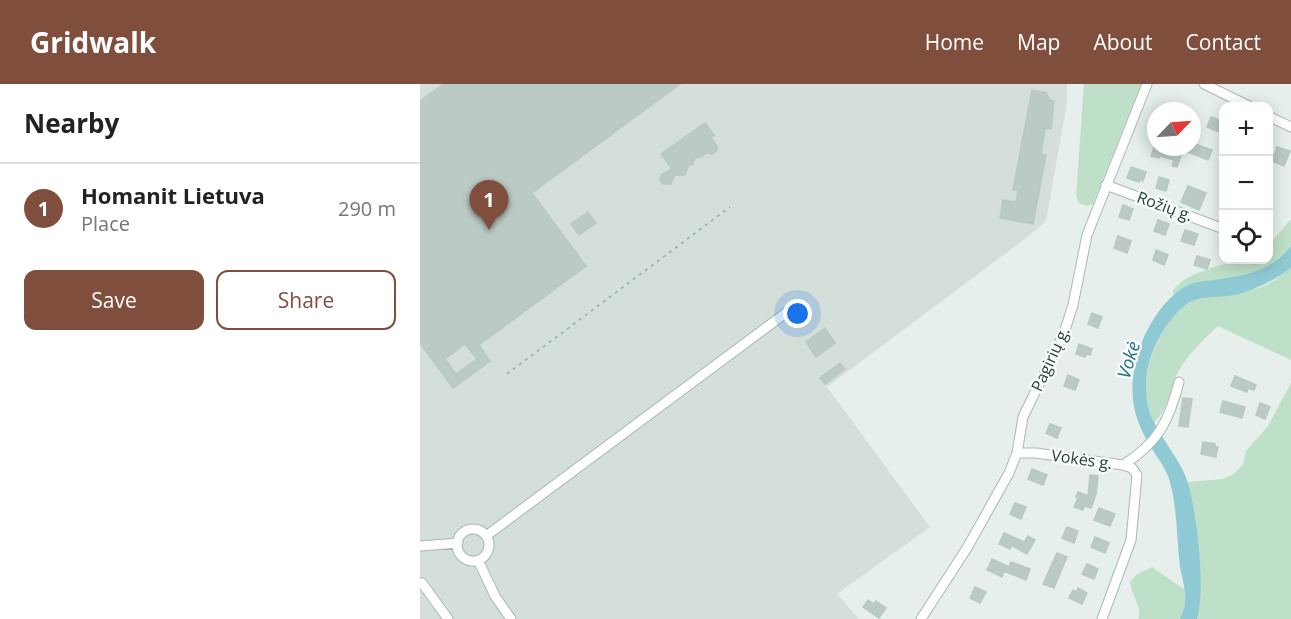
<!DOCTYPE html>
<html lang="en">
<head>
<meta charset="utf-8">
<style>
  :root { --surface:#fff; --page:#f2f2f2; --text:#222; --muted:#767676; --line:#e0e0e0; --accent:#804e3d }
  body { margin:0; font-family:"Open Sans",sans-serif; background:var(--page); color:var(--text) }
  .controls { position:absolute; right:18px; top:18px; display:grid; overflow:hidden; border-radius:12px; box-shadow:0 3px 15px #0003 }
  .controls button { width:54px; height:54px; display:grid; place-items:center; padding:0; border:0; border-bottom:2px solid var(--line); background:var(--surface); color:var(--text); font:30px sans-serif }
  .compass { position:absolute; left:727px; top:18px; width:54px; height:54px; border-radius:50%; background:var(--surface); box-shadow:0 3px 15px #0003; rotate:65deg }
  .you { position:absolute; left:378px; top:230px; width:21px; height:21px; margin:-15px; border:4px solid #fff; border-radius:50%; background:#1a73e8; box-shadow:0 0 0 9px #1a73e833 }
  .badge { display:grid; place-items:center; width:39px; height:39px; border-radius:50%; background:var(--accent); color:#fff; font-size:20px; font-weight:700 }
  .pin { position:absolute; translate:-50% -50px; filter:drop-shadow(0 2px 3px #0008) }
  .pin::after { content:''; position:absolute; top:32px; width:21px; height:18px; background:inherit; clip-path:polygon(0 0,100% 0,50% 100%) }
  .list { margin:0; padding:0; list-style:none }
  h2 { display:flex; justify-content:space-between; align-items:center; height:78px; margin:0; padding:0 24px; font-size:26px }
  h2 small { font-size:20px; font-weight:400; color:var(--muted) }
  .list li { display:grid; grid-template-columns:39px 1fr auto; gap:18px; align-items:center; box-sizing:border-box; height:90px; padding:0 24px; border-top:2px solid var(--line) }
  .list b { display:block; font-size:22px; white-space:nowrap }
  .list p { margin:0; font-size:20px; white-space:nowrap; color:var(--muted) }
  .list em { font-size:20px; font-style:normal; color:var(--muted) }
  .actions { display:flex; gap:12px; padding:18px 24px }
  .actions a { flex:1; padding:14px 0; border:2px solid var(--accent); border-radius:12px; text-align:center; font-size:21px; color:var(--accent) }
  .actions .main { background:var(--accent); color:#fff }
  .icon { flex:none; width:33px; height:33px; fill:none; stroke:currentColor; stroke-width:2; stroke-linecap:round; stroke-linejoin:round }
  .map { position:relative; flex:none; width:871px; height:535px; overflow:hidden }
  header { display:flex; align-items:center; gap:36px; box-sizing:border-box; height:84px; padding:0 30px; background:var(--accent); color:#fff }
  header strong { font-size:28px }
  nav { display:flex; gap:33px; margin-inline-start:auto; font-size:21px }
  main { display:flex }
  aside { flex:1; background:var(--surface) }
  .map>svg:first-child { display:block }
  .built { fill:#d4dfda }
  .green { fill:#bfe0c8 }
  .water { fill:#8ec9d4 }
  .building { fill:#bbcac4; stroke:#b8c9c2; stroke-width:1.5; fill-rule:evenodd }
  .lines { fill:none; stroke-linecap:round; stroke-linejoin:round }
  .minor-casing { stroke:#a8b8b2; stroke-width:11 }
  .path { stroke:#86b3a5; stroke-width:1.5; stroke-dasharray:3 4.5; stroke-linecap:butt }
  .minor { stroke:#fff; stroke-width:9 }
  .labels { text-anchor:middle; stroke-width:5; stroke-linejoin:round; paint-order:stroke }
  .street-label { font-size:16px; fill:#24423a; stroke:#f7fbf9 }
  .water-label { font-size:18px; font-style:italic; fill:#1c6f80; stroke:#f7fbf9 }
</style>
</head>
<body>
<header>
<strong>Gridwalk</strong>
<nav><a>Home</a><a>Map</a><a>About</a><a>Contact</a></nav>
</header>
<main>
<aside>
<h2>Nearby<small></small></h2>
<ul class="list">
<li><span class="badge">1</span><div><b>Homanit Lietuva</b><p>Place</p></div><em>290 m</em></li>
</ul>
<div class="actions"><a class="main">Save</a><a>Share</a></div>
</aside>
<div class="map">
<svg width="871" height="535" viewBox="0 0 871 535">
  <rect width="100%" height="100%" fill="#e6efeb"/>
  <path class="built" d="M0,0H647V19L626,137L610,151L407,303L510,443L417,510L439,535H0Z"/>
  <path class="green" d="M664,0H721L673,120L666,122L659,119L656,112Z
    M871,135V162C859,177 839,189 820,193C794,198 776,193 754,212L753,208C758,191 808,178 824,176C832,175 841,176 848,176L849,161Z
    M871,184V276L798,242C783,256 768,270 758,288C748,308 750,322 734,339C731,331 727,322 726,313C722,282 744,232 772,217C792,206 823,211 844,202C853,198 863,190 871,184Z
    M871,299V535H777L780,519L776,449L768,398L803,395L812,391L823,381L826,367L848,342Z
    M732,483L765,506V521L760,535H718C723,523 711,511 710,498L716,491Z"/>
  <path class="water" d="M871,162V184C853,197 836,206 814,211C795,215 778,209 762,224C732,252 714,302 735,340C745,360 761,377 768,399C777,431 786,505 777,535H760C762,529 765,524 765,518C766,505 762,494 760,482C756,452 758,421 748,392C744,382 737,373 732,365C716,339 709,317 714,287C718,257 739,216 768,201C777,197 789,197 799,195C827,192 853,185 871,162Z"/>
  <path class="building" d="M24,0H260L112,109L166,182L59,261L70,277L33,304L0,259V17ZM45,260L57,275L36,290L25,275Z
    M612,6L626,9L630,16L634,17L631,45L625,44L621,70L626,71L613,140L580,134L583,116L596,118L598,106H593Z
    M791,33L804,38V50L787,43Z
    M285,39L294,51L291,54L297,62V67L292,70L286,69L281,73L275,74L273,80L268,82L265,91H255L251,100H243L240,96L241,91L252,85L241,70Z
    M772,59L792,66L788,76L763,66L757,83L752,82L754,76L740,72L739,74L731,72L734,63H743L756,69L758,63H772Z
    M857,63L870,67L864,82L852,77Z
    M711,83L726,88L723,97L720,95L719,98L707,94Z
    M739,93L749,96L746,107L736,104Z
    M768,102L786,109L779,126L761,118Z
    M703,121L713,125L709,136L699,133Z
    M168,128L176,139L159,151L151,140Z
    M738,136L749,140L745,151L734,147Z
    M765,146L778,150L774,161L761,157Z
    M698,152L711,157L707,169L694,164Z
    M736,166L748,171L744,181L733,176Z
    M777,172L790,176L787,185L774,181Z
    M672,229L682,233L678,244L668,240Z
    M405,244L415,259L396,273L386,258Z
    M659,260L672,265L670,271L666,270L665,273L656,270Z
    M420,279L425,285L405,300L400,294Z
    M648,291L659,296L655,306L644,302Z
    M815,292L836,301L834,306L828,304L827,308L811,302Z
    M763,314L772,315L768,343L759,342Z
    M803,317L825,323L822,334L800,328Z
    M840,319L850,323L845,335L836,331Z
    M630,340L641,344L637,354L626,349Z
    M783,358L795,360V363H798L796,373L781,370Z
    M612,385L627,391L623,401L608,395Z
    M670,391L678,392L676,410L671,424L664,422L663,426L654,423L658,414L656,413L658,408L668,412Z
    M595,419L606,423L601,435L590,430Z
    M679,424L695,430L690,442L674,436Z
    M647,443L658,447L654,459L642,454Z
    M584,449L604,458L608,452L615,456L607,470L591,461L590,465L579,460Z
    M675,453L689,459L685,469L671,463Z
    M637,469L647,473L634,504L623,500Z
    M572,475L589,483L591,478L610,485L606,496L584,487L582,493L567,486Z
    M667,480L678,485L674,495L662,490Z
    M555,503L566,508L560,519L550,514Z
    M658,504L667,509L662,520L649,514L653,506L656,508Z
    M448,516L454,520L456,517L466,524L459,534L443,523Z"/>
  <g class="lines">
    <defs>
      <path id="minor" d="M784,0L829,22
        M848,32L871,43
        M686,101L804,145
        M597,369H616L703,381L712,384L717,391L711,456L682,535
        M703,381C738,359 749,337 759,298
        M37 461a16 16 0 1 1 32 0a16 16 0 1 1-32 0Z
        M66,452L367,228
        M0,462L38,459
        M58,476L75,512L91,535
        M0,500L2,499L28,535
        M501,535L547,464L589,389L597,369L603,333L644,249L653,221L667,151L727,0"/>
    </defs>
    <use href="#minor" class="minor-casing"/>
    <path class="path" d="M87,290L310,123"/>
    <use href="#minor" class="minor"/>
  </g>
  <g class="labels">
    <g class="street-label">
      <text transform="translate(745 122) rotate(20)" y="6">Rožių g.</text>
      <text transform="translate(630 275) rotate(-65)" y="6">Pagirių g.</text>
      <text transform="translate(662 375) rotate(8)" y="6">Vokės g.</text>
    </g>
    <g class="water-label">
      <text transform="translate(709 276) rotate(-73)" y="6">Vokė</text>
    </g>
  </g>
</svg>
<div class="controls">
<button>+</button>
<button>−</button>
<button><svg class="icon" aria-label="locate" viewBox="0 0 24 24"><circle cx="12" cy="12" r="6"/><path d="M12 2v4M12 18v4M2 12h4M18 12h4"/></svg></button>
</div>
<svg class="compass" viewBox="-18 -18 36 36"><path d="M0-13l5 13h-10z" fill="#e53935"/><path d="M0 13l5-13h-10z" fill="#767676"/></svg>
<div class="you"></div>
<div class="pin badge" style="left:69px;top:146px">1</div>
</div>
</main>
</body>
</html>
